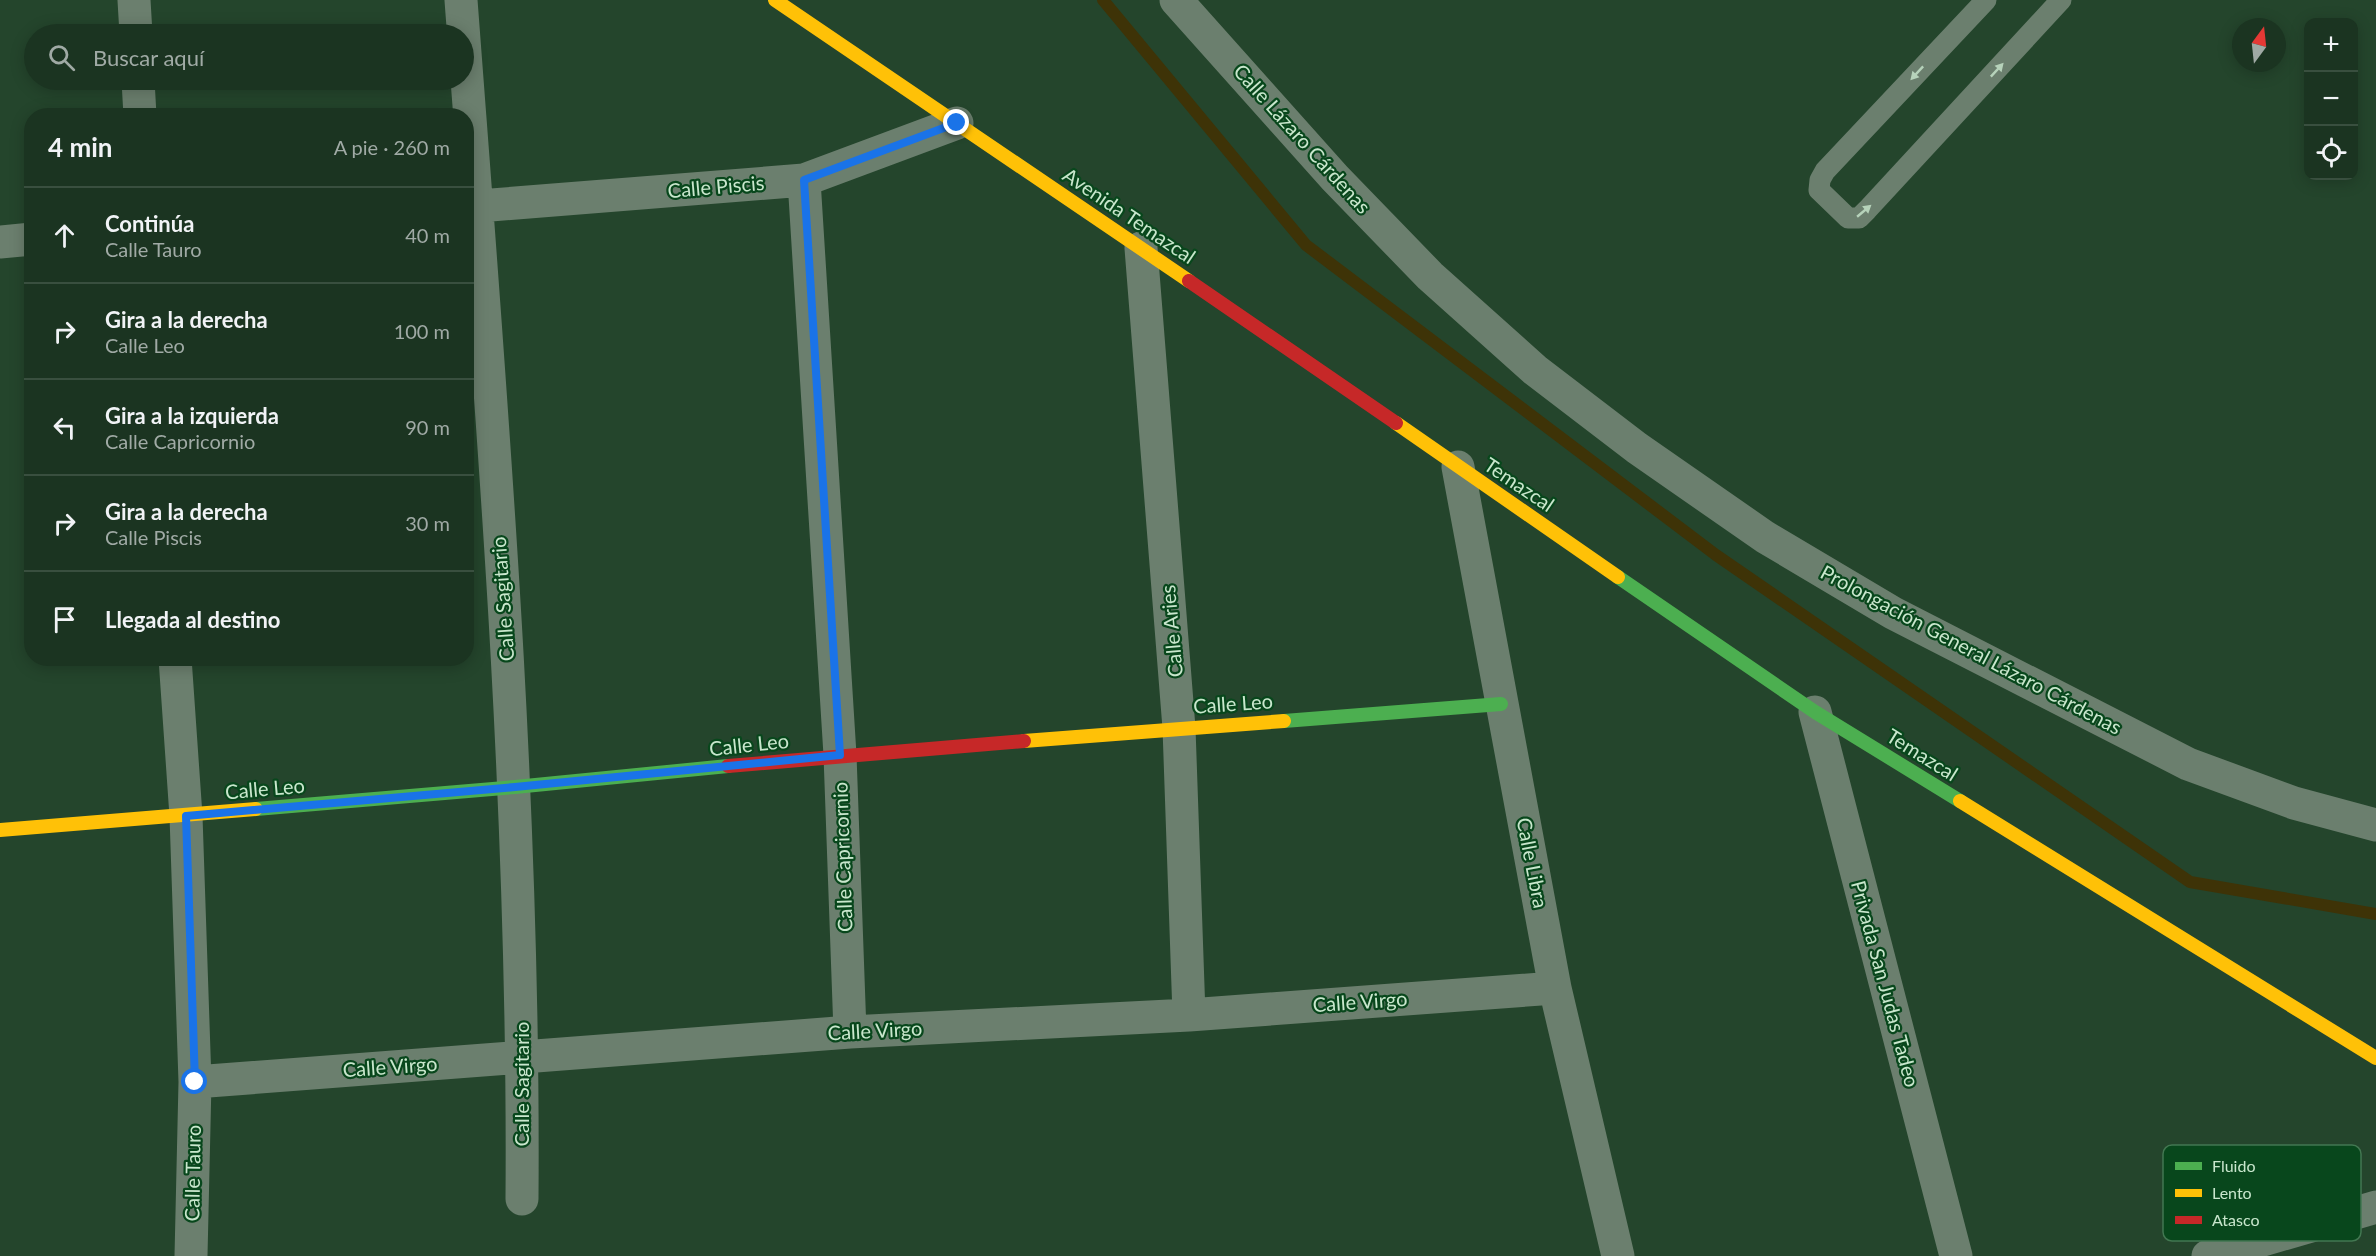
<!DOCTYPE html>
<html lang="es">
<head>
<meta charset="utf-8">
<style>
  :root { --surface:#1b3421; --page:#283f2e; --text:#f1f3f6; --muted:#a0aaa5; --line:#394f3f }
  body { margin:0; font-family:Lato,sans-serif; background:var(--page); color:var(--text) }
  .controls { position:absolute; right:18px; top:18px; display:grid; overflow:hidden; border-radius:12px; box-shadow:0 3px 15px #0003 }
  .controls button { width:54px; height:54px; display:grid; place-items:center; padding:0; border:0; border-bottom:2px solid var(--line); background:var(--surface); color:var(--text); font:30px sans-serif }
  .compass { position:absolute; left:2232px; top:18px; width:54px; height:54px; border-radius:50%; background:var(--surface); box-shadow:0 3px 15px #0003; rotate:15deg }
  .stop { position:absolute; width:18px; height:18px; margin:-14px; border:4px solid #1a73e8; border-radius:50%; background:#fff }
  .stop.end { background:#1a73e8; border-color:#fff; box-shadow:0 2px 6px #0008 }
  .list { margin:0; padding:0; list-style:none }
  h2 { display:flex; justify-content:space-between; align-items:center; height:78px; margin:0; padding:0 24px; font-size:26px }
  h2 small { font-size:20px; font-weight:400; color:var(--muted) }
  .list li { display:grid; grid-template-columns:39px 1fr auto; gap:18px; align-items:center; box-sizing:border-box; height:96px; padding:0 24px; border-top:2px solid var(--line) }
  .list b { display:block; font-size:22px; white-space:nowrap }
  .list p { margin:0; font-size:20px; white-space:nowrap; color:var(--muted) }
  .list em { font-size:20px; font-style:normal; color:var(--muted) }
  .icon { flex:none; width:33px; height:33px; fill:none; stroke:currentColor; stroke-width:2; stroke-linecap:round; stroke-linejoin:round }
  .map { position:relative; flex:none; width:2376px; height:1256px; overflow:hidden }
  .search { position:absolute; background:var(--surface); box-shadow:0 3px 15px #0003; left:24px; top:24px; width:450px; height:66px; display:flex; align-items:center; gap:15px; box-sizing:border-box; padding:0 21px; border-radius:33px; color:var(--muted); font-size:22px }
  .panel { position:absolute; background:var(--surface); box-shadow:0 3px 15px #0003; left:24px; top:108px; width:450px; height:558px; border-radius:24px }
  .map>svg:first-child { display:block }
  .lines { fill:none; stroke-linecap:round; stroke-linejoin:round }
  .stream { stroke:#3e3307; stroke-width:12 }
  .lane { stroke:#6b7f6e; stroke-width:21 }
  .street { stroke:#6b7f6e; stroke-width:33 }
  .fast { stroke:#4caf50; stroke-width:14 }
  .slow { stroke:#ffc107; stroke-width:14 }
  .jam { stroke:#c62828; stroke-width:14 }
  .oneway { fill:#b6d2ba }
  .route { stroke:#1a73e8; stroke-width:8 }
  .labels { text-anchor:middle; stroke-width:4.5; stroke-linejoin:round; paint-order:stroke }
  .street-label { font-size:20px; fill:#c9e7cd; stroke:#08471c }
  .key { fill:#08471c; stroke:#427751; stroke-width:1.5 }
  .key-label { font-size:16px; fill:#c9e7cd }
</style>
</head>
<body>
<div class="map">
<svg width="2376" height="1256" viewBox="0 0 2376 1256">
  <rect width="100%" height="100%" fill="#24452c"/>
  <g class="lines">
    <path class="stream" d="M1103,0L1306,245L1716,555L2190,882L2376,914"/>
    <path class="lane" d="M1986,0L1825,171L1820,180L1819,190L1848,218H1859L1867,210L2061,0"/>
    <path class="street" d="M134,0L136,34
      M461,0C491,399 525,798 522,1199
      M1176,0L1335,178L1430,276L1535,370L1637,448L1765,537L1893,613L2188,764L2294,803L2376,825
      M138,80L140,116
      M804,180L840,755L850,1032
      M466,207L804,180L957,123
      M0,242L32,239
      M1141,248L1179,728L1189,1015
      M1458,467L1555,988L1618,1256
      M175,658L186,816L195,1082L191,1256
      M1815,712L1956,1256
      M195,1082L850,1032L1189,1015L1555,988
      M2208,1256L2376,1207"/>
    <path class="fast" d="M1618,577L1815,712L1960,801
      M1284,721L1501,704
      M256,809L515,787L728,766"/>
    <path class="slow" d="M775,0L1189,281
      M1396,423L1618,577
      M1024,741L1284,721
      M1960,801L2376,1058
      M0,830L256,809"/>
    <path class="jam" d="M1189,281L1396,423
      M728,766L1024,741"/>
  </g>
  <defs><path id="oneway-solid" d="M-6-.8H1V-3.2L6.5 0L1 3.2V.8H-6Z" transform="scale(1.5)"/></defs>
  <g class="oneway">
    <use href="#oneway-solid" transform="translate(1997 70) rotate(-47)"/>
    <use href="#oneway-solid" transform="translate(1917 73) rotate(133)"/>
    <use href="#oneway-solid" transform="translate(1864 211) rotate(-40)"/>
  </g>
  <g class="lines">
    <path class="route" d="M195,1082L186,816L515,787L840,755L804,180L957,123"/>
  </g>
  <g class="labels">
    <g class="street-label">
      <text transform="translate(1302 139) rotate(48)" y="7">Calle Lázaro Cárdenas</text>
      <text transform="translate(716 187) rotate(-5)" y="7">Calle Piscis</text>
      <text transform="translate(1129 216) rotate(34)" y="7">Avenida Temazcal</text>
      <text transform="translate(1519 485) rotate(34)" y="7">Temazcal</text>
      <text transform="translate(503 599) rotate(-94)" y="7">Calle Sagitario</text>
      <text transform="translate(1172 631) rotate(-95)" y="7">Calle Aries</text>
      <text transform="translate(1971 650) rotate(28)" y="7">Prolongación General Lázaro Cárdenas</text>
      <text transform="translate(1233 704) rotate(-4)" y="7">Calle Leo</text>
      <text transform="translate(749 745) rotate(-6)" y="7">Calle Leo</text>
      <text transform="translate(1922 755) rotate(32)" y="7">Temazcal</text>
      <text transform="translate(265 789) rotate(-5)" y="7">Calle Leo</text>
      <text transform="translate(843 857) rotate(-92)" y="7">Calle Capricornio</text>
      <text transform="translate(1532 863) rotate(79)" y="7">Calle Libra</text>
      <text transform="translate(1885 984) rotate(75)" y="7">Privada San Judas Tadeo</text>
      <text transform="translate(1360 1002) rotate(-4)" y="7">Calle Virgo</text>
      <text transform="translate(875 1031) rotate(-3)" y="7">Calle Virgo</text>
      <text transform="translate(390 1067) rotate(-4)" y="7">Calle Virgo</text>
      <text transform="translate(522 1084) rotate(-90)" y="7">Calle Sagitario</text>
      <text transform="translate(193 1173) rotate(-89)" y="7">Calle Tauro</text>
    </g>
  </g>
  <rect x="2163" y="1145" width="198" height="96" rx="9" class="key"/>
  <rect x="2175" y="1162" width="27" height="8" fill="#4caf50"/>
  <rect x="2175" y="1189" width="27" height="8" fill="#ffc107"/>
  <rect x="2175" y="1216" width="27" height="8" fill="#c62828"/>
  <g class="key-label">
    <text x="2212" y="1172">Fluido</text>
    <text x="2212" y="1199">Lento</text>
    <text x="2212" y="1226">Atasco</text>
  </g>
</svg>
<div class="controls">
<button>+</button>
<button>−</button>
<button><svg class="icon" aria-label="locate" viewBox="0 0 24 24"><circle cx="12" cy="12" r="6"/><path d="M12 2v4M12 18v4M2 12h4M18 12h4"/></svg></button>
</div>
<svg class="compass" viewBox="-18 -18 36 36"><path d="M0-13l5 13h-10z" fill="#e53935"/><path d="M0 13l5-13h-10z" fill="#a0aaa5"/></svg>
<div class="stop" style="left:195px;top:1082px"></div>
<div class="stop end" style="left:957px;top:123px"></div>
<div class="search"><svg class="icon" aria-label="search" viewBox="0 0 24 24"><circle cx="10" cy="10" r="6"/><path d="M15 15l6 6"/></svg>Buscar aquí</div>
<section class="panel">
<h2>4 min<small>A pie · 260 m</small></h2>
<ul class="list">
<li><svg class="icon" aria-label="ahead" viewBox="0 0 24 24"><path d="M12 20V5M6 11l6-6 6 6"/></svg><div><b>Continúa</b><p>Calle Tauro</p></div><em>40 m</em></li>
<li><svg class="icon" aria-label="right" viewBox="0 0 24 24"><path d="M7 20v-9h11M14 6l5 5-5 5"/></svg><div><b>Gira a la derecha</b><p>Calle Leo</p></div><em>100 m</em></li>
<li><svg class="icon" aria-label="left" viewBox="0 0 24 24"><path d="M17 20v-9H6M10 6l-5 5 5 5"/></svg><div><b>Gira a la izquierda</b><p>Calle Capricornio</p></div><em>90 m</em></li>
<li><svg class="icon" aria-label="right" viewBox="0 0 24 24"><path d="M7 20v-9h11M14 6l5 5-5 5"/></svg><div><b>Gira a la derecha</b><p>Calle Piscis</p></div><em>30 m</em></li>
<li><svg class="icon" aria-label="arrive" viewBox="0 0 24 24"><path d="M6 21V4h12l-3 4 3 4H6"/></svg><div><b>Llegada al destino</b></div></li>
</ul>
</section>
</div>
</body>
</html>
